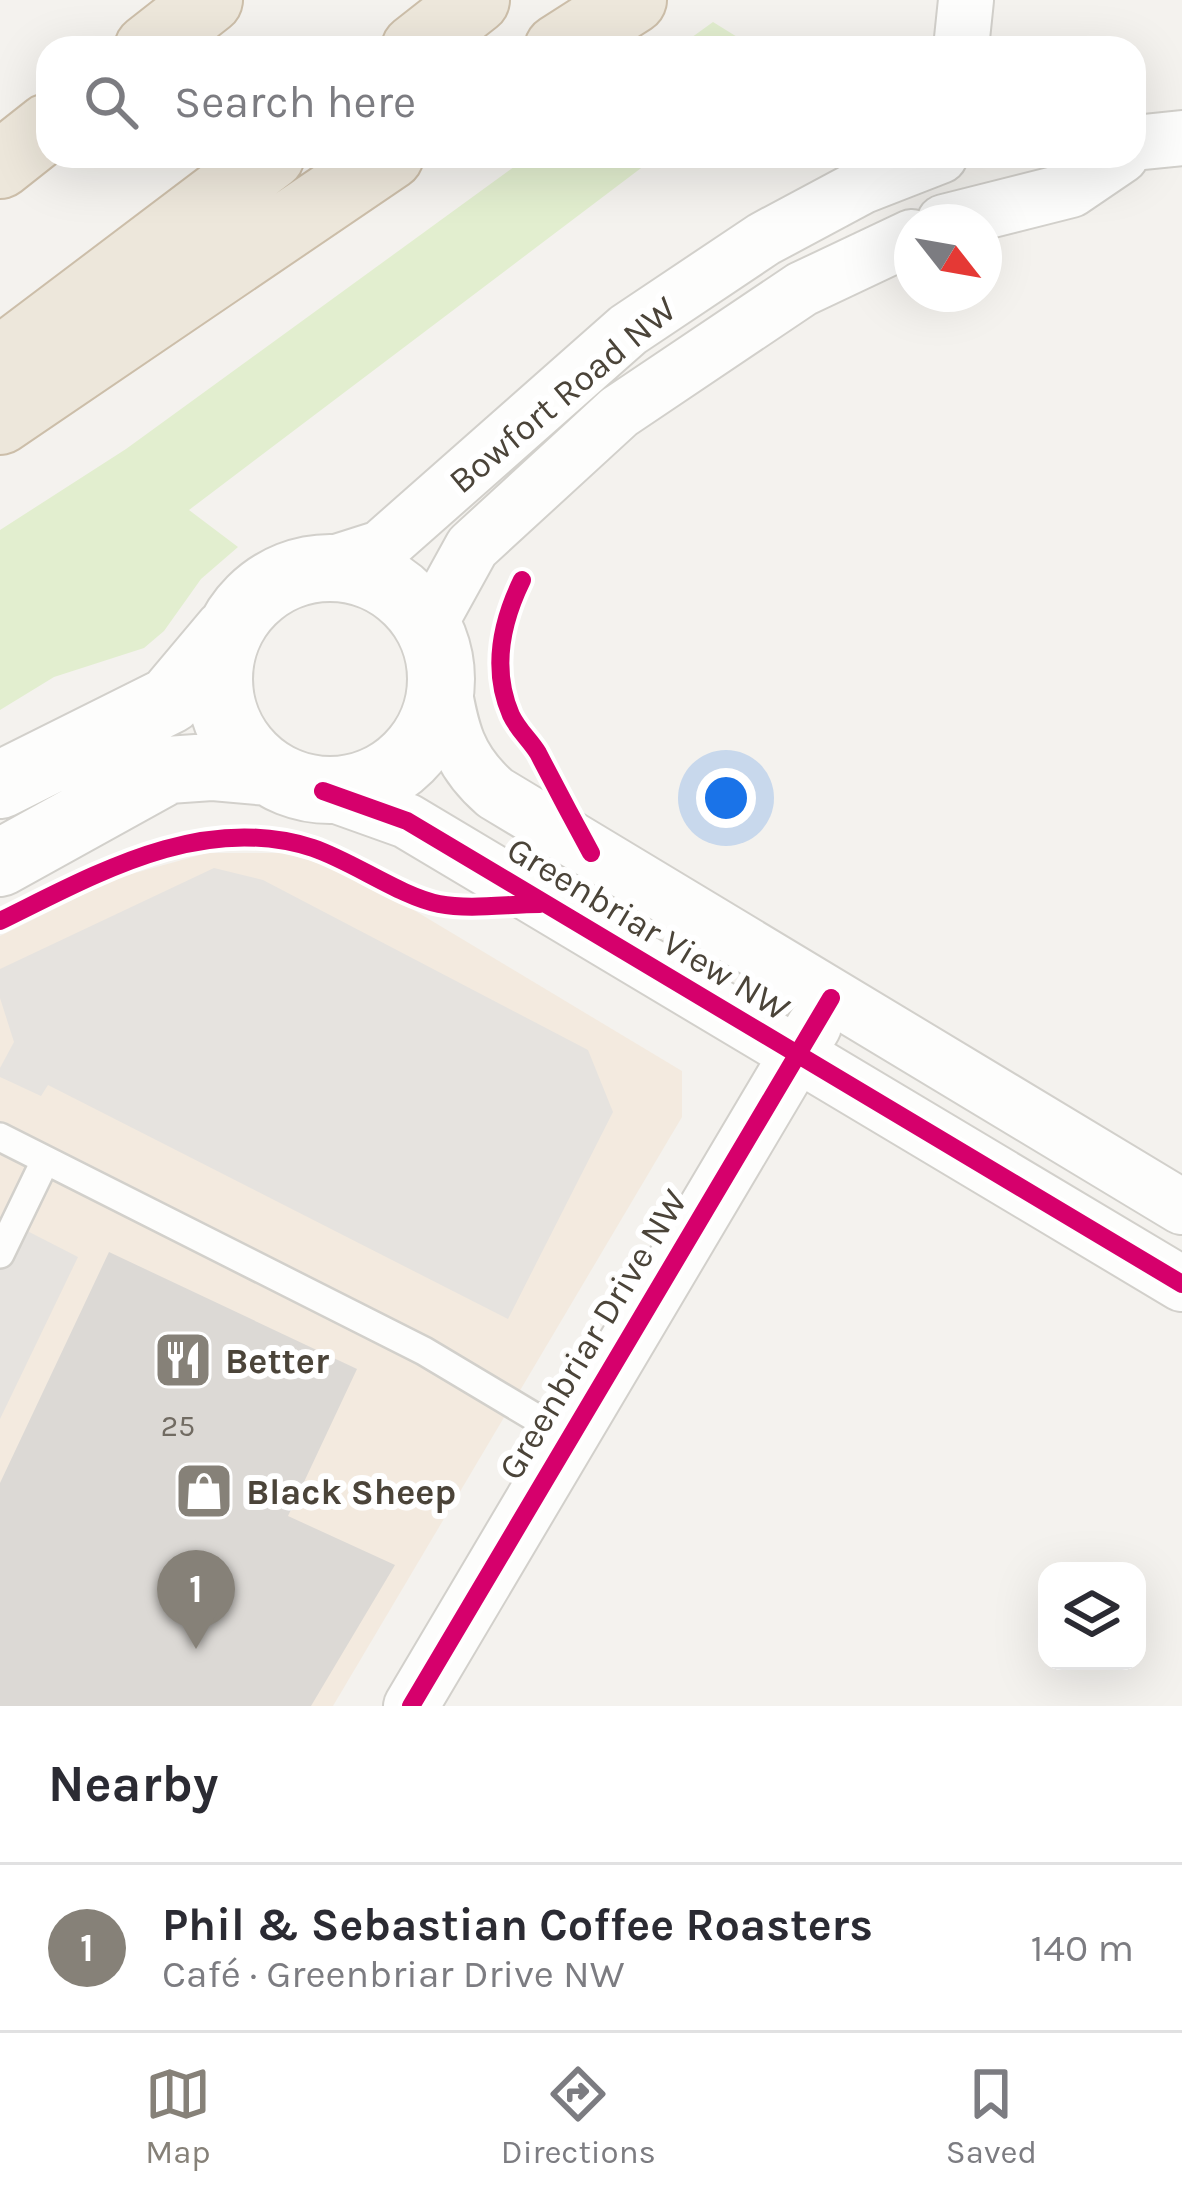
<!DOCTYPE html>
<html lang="en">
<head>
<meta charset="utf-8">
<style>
  :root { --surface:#fff; --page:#f7f7f7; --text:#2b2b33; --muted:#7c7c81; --line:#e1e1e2; --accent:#868178 }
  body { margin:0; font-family:Karla,sans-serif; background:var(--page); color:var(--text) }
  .controls { position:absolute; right:36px; bottom:36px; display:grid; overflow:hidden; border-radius:24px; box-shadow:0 12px 48px #0002 }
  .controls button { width:108px; height:108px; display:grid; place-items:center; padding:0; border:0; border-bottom:3px solid var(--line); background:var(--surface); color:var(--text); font:60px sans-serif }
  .compass { position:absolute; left:894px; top:204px; width:108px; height:108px; border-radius:50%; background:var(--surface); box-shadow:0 12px 48px #0002; rotate:121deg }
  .you { position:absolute; left:726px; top:798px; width:42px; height:42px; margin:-30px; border:9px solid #fff; border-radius:50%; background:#1a73e8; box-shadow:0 0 0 18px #1a73e833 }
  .badge { display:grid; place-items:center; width:78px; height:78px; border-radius:50%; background:var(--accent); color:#fff; font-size:39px; font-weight:700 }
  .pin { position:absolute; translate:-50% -99px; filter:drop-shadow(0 3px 6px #0008) }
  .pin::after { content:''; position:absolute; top:63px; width:42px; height:36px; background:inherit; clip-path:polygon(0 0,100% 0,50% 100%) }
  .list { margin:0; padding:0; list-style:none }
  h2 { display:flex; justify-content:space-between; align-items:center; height:156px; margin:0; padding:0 48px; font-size:51px }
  h2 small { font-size:39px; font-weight:400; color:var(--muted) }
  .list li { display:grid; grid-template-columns:78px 1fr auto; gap:36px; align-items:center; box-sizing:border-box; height:168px; padding:0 48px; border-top:3px solid var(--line) }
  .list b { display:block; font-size:45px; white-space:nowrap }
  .list p { margin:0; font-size:39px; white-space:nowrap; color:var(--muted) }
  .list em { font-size:39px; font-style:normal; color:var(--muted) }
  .icon { flex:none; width:66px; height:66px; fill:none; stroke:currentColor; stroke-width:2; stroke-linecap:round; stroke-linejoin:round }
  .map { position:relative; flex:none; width:1182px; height:1706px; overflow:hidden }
  .search { position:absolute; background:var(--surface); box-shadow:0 12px 48px #0002; left:36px; right:36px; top:36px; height:132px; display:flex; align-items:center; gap:30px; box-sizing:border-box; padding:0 42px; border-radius:36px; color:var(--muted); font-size:45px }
  .sheet { height:324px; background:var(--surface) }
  nav { display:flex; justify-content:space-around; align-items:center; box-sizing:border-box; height:168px; border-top:3px solid var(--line); background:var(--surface); font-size:33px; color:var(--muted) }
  nav a { display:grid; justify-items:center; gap:6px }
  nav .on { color:var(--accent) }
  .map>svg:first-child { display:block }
  .commercial { fill:#f3eadf }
  .green { fill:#e2eecf }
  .parking { fill:#e6e3df }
  .building { fill:#dcd9d5 }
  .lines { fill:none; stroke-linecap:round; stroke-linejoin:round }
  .service-casing { stroke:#d2d0cb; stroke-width:32 }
  .minor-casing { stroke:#d2d0cb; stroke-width:58 }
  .tertiary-casing { stroke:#d2d0cb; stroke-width:70 }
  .motorway-casing { stroke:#ccbea9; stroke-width:70 }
  .service { stroke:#fdfdfc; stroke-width:27 }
  .minor { stroke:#fdfdfc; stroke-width:54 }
  .tertiary { stroke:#fdfdfc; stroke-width:66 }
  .motorway { stroke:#ede7db; stroke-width:66 }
  .cycleway-casing { stroke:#fff; stroke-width:26 }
  .cycleway { stroke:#d6006c; stroke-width:18 }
  .labels { text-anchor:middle; stroke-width:12; stroke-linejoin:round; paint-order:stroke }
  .number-label { font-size:30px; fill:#716b62 }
  .street-label { font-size:36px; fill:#4b4439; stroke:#fff }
  .poi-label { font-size:36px; font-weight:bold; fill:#4b4439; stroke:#fff; text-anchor:start }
</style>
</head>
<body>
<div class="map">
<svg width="1182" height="1706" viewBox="0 0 1182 1706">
  <rect width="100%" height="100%" fill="#f4f2ee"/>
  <path class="commercial" d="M207,853H284L352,873L682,1071V1117L333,1706H0V936L117,878Z"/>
  <path class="green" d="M713,22L755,48H677Z
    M529,156H657L189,510L238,547L201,579L164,631L144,648L54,677L0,710V530L126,449Z"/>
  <path class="parking" d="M214,868L263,880L588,1050L613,1112L508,1319L48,1085L41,1096L0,1077V1068L14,1042L0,998V969Z
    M0,1217L78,1257L0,1419Z"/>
  <path class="building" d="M109,1252L357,1369L288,1516L395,1565L311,1706H0V1483Z"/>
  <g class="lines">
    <defs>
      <path id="service" d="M0,1137L424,1351L568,1437
        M0,1254L45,1161"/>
      <path id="minor" d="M961,48L966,0
        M1134,143L1182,138
        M944,222L1071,190L1121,156
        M315,569L381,548L628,330L764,239L863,186L940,156
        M429,625L472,547L619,412L802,289L912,237
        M442,677C451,727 455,758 495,793L1182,1207
        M323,791L407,821L1182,1284
        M411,1706L814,1026"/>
      <path id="tertiary" d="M219 679a111 111 0 1 1 222 0a111 111 0 1 1-222 0Z
        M0,785L170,700L228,631
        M0,863L168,770L211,767L268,772"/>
      <path id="motorway" d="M148,48L209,0
        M415,48L476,0
        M558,48L633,0
        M0,165L48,127
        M0,361L271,156
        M0,421L390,156"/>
    </defs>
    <use href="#service" class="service-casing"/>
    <use href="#minor" class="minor-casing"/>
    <use href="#tertiary" class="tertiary-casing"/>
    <use href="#motorway" class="motorway-casing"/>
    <use href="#service" class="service"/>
    <use href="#minor" class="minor"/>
    <use href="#tertiary" class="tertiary"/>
    <use href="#motorway" class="motorway"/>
    <defs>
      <path id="cycleway" d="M522,580C501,623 491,669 511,715C518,730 530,740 538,753C555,786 573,820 591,853
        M323,791L407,821L1182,1284
        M0,921C96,874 202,812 313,848C354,862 400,896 439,904C470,910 508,904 540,904
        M411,1706L831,998"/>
    </defs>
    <use href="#cycleway" class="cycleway-casing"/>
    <use href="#cycleway" class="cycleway"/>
  </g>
  <defs>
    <symbol id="restaurant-square" viewBox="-11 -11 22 22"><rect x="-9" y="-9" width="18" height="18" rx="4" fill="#868178" stroke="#fff"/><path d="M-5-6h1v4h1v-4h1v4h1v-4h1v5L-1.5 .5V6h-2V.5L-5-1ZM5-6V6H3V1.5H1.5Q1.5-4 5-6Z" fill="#fff"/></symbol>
    <symbol id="shop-square" viewBox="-11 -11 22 22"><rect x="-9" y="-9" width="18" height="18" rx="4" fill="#868178" stroke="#fff"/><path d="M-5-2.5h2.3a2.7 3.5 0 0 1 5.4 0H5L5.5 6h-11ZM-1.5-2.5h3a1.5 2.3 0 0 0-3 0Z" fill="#fff"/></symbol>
  </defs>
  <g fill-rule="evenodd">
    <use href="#restaurant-square" x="150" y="1327" width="66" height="66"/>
    <use href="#shop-square" x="171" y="1458" width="66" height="66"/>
  </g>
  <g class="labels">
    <g class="number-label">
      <text x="178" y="1436">25</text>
    </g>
    <g class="street-label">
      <text transform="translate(562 394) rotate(-40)" y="13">Bowfort Road NW</text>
      <text transform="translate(649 928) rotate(31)" y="13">Greenbriar View NW</text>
      <text transform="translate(592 1334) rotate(-59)" y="13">Greenbriar Drive NW</text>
    </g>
    <g class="poi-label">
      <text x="225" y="1373">Better</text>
      <text x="246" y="1504">Black Sheep</text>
    </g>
  </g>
</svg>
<div class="controls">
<button><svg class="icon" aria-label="layers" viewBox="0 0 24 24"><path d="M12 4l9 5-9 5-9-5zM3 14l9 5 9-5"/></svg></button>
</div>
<svg class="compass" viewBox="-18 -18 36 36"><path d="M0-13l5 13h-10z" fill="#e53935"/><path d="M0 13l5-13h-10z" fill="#7c7c81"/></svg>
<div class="you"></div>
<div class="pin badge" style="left:196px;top:1649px">1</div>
<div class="search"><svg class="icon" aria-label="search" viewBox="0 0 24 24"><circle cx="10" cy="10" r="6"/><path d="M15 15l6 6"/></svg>Search here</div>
</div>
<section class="sheet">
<h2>Nearby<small></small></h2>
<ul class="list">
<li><span class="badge">1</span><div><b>Phil &amp; Sebastian Coffee Roasters</b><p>Café · Greenbriar Drive NW</p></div><em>140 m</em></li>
</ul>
</section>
<nav>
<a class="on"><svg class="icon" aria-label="map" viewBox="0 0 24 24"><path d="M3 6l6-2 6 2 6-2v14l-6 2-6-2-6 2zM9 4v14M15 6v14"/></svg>Map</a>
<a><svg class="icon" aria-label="directions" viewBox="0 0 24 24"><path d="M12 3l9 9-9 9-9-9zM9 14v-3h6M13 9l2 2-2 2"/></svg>Directions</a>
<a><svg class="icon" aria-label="saved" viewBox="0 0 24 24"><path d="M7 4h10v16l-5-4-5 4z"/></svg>Saved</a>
</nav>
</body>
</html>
